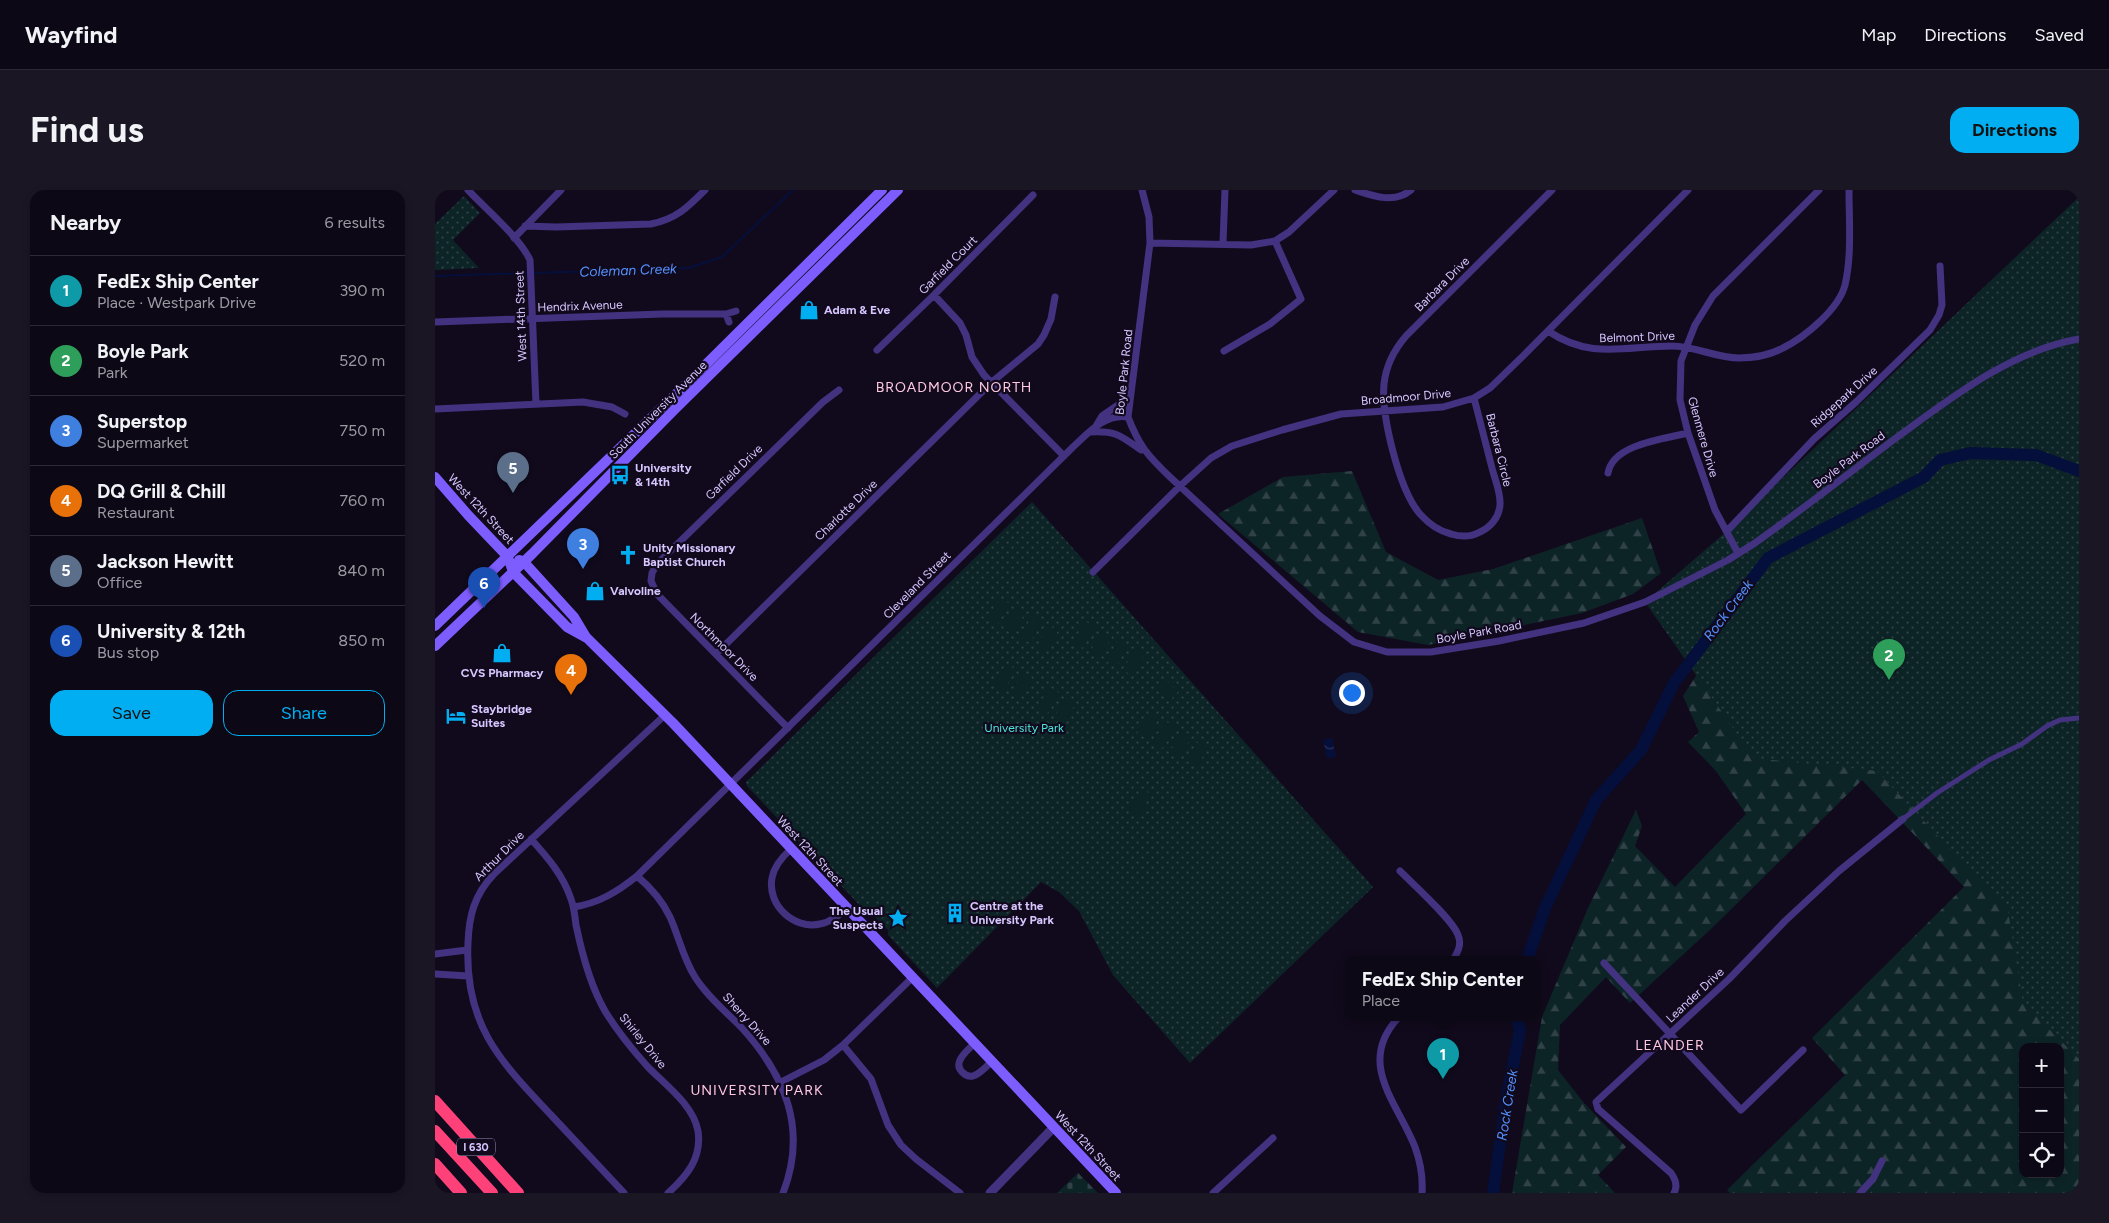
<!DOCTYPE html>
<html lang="en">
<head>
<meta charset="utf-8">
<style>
  :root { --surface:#0d0816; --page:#1b1623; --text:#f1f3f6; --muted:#9a9aa1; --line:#2d2935; --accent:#00aef1 }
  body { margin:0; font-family:Figtree,sans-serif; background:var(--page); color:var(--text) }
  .controls { position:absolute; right:15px; bottom:15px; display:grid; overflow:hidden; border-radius:10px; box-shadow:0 2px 8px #0003 }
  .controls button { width:45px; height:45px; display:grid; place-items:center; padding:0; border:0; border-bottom:1px solid var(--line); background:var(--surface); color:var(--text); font:25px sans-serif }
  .you { position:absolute; left:916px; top:502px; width:18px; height:18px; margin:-12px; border:4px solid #fff; border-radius:50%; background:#1a73e8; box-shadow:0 0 0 8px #1a73e833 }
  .badge { display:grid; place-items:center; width:32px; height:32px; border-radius:50%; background:var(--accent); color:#fff; font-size:16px; font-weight:700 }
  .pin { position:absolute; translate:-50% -41px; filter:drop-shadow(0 1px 2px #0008) }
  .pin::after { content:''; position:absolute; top:26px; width:18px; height:15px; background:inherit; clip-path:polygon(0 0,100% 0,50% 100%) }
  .popup { position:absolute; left:910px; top:766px; width:195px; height:65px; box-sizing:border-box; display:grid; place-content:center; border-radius:10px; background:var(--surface); filter:drop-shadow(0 1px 4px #0005); font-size:16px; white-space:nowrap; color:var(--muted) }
  .popup b { font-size:19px; color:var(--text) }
  .popup::after { content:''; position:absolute; left:50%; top:100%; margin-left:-10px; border:10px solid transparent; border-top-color:var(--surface) }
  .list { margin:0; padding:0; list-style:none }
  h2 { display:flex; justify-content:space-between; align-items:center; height:65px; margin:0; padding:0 20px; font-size:21px }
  h2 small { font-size:16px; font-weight:400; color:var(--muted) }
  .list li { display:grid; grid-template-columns:32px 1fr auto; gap:15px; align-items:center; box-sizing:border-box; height:70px; padding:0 20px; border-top:1px solid var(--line) }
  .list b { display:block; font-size:19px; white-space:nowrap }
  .list p { margin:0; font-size:16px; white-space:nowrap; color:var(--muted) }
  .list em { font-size:16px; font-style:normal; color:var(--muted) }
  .actions { display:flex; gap:10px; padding:15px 20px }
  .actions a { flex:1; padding:11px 0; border:1px solid var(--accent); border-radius:15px; text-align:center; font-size:18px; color:var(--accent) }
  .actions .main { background:var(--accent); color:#111 }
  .icon { flex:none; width:28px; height:28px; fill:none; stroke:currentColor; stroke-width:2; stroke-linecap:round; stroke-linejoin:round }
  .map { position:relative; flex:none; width:1644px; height:1003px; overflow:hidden; border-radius:15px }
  header { display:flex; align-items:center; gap:30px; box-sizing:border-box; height:70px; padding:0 25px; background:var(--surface); border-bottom:1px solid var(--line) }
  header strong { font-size:24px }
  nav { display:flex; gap:28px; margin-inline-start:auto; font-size:18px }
  .intro { display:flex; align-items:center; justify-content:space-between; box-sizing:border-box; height:120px; padding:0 30px }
  h1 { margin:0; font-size:35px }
  .button { padding:12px 22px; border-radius:15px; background:var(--accent); color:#111; font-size:18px; font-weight:700 }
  main { display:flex; gap:30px; padding:0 30px }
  aside { flex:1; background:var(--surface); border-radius:15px; box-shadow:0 2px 8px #0003 }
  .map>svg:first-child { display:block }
  .forest { fill:url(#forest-firs); fill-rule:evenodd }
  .cemetery { fill:url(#cemetery-stones) }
  .park { fill:url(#park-dots) }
  .pitch { fill:#0d2427 }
  .water { fill:url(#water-waves) }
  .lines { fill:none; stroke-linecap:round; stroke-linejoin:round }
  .stream { stroke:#050f3b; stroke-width:2 }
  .river { stroke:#050f3b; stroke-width:12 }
  .pedestrian { stroke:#433280; stroke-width:5 }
  .minor { stroke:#433280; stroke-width:7 }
  .tertiary { stroke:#433280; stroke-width:9 }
  .secondary { stroke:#7e5dff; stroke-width:10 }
  .motorway { stroke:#ff417a; stroke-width:12 }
  .labels { text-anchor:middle; stroke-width:4.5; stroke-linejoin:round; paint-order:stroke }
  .shield { fill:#110a1d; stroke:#9c8ebb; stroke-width:1 }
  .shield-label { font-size:11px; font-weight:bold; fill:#d7c6ff }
  .street-label { font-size:12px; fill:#d7c6ff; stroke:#110a1d }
  .poi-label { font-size:12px; font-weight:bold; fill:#d7c6ff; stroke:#110a1d; text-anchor:start }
  .park-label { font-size:12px; fill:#4be6db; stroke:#110a1d }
  .water-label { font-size:14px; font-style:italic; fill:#5491ff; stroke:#110a1d }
  .neighbourhood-label { font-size:14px; letter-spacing:1px; fill:#ffc8e1; stroke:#110a1d }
</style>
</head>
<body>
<header>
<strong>Wayfind</strong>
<nav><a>Map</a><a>Directions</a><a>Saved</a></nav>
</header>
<div class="intro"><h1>Find us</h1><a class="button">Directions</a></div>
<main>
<aside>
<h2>Nearby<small>6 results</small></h2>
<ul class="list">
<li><span class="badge" style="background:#0f9aa8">1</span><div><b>FedEx Ship Center</b><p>Place · Westpark Drive</p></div><em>390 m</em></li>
<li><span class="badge" style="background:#2e9e5b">2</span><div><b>Boyle Park</b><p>Park</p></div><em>520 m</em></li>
<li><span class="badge" style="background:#3f7fe0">3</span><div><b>Superstop</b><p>Supermarket</p></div><em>750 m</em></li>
<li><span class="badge" style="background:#e8710a">4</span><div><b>DQ Grill &amp; Chill</b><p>Restaurant</p></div><em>760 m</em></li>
<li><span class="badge" style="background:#5c6f8a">5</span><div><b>Jackson Hewitt</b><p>Office</p></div><em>840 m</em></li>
<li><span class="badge" style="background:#1a4fb4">6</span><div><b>University &amp; 12th</b><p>Bus stop</p></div><em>850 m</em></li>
</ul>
<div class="actions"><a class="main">Save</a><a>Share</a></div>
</aside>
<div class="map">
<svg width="1644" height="1003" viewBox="0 0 1644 1003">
  <defs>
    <pattern id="forest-firs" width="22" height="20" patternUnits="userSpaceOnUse" patternTransform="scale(1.25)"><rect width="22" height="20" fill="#0d2427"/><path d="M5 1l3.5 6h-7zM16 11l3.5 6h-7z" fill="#304247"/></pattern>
    <pattern id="cemetery-stones" width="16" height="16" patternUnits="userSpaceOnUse" patternTransform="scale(1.25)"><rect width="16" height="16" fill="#0d2427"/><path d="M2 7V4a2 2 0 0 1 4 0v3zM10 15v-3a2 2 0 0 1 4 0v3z" fill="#304247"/></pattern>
    <pattern id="park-dots" width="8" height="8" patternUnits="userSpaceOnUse" patternTransform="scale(1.25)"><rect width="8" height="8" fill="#0d2427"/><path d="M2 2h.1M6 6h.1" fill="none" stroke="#304247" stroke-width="1.8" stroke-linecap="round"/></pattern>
    <pattern id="water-waves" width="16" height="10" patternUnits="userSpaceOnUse" patternTransform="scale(1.25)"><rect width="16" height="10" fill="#050f3b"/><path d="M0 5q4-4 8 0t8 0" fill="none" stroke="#293058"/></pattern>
  </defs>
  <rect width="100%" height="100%" fill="#110a1d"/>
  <path class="forest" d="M917,281L951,362L1003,390L1058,379L1207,328L1226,383L1198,404L1147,423L993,455L923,442L783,324L848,287Z
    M1303,421L1644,438V1003H1295L1292,1000L1410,885L1377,848L1529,697L1427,590L1276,739L1195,813L1171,787L1125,835L1123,880L1149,913L1191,957L1163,985L1180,1003H1077L1107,827L1153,718L1201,620L1207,636L1200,656L1240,697L1311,624L1281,581L1253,552L1264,542L1248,506ZM1588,857H1625V984H1588Z"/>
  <path class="cemetery" d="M643,983L663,1003H622Z"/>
  <path class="park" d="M29,6L45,23L18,50L44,78L0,80V34Z
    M1644,7V869L1588,813L1573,721L1442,581L1319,568L1210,412L1292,341Z
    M597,312L938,697L755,873L678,785L644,721L624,702L606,692L502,798L453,745L454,741L435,722L432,723L312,596L311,592Z"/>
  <path class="pitch" d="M564,408L574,413L562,435L552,429Z
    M580,417L590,422L579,444L568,438Z
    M597,426L607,432L595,453L585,447Z
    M650,431L660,437L648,458L638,453Z
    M613,435L623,441L612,462L602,457Z
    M667,441L677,446L665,468L655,462Z
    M683,450L693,455L681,477L671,471Z
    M700,459L710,465L698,486L688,480Z
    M571,474L580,479L569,501L559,495Z
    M587,483L597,488L585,510L575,504Z
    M729,488L735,494L727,503L721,497Z
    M737,496L743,502L734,511L728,505Z
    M614,497L624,503L612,524L602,519Z
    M631,506L641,512L629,534L619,528Z
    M714,522L724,528L712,549L702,543Z
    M730,531L740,537L728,558L718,553Z
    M747,540L757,546L745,567L735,562Z
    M764,550L774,555L762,577L752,571Z
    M706,599L716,604L704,626L694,620Z"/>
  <path class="water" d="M897,548L901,567L892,568L888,550Z"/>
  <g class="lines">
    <path class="stream" d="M97,83L254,78L287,67L358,0
      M0,86L93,83"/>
    <path class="river" d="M1092,770L1110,718L1161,610L1206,560L1239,493L1333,368L1489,287L1505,270L1535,263L1601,265L1644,281
      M1058,1003L1071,911L1085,840L1082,828"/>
    <path class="pedestrian" d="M1468,629L1502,603L1554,570L1587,554L1612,536L1625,530L1644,528"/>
    <path class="minor" d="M33,0C51,19 85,48 95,70L101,214
      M707,0L714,27L715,53L693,227C704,256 713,266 735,287L885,426L919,452L952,462H996L1064,451L1149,433L1210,412L1293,370L1320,353C1368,319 1414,283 1461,248C1516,208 1575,161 1644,149
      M920,0C938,6 959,14 976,0
      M90,36L121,37L216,34C241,29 252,18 270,0
      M79,48L126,0
      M715,53L816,55L840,51L854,42L899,0
      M788,53L790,0
      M499,105L525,133L531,145L537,167L549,185L629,266
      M291,124L294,132
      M0,132L227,124H291L301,121
      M1113,141C1156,170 1190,156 1237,156C1260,156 1281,168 1304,168C1319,168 1335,165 1348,158C1370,147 1404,119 1410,95C1417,65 1414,30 1414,0
      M442,160L499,105L598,5
      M789,161L835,134L866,109L840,51
      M1039,208C1045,232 1051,255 1057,278C1060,290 1066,303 1065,315C1064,327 1056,337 1045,342C1036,347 1026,347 1016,344C1004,341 993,333 985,324C964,300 946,225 949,194C951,175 959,160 971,146L1117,0
      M0,219L148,212L177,217L190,224
      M661,236L667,226L689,211L696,199
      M655,242C680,240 686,246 706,260
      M1173,283C1178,254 1229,249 1253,243
      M1292,341L1379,249L1421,212L1495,140L1504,125L1507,115L1505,76
      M1303,363L1280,320L1253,243L1245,210L1246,171L1260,135L1278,106L1384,0
      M658,382L745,296L776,268L797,256L847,240L906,224L1008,217L1039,208L1055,198L1088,166L1253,0
      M281,464L557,192L603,154L609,145L616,129L620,107
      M353,538L222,404L216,391L217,383L222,374L388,212L404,200
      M96,649C113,668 128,685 136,709C139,717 140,726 141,735C147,764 155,795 170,821C182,841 196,858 212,876C229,894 258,914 263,941C267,968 252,986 233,1003
      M356,659C347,667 339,676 337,688C332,715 359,740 385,734C396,732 404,725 412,718
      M965,681C978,694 1018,730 1023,745C1027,754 1023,762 1018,770
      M202,686C215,697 228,712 235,727C244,747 248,768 260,787C272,806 290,821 306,837C350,885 373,939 348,1003
      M139,717C164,713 182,702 202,686L639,256C654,242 671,223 693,227
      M0,764L32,760
      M1169,773L1306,920L1368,860
      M0,784L33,786
      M963,828C921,874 963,913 980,957C985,971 988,989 987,1003
      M540,853C533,860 517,872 527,882C530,885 534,887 538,886C545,884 552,876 557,871
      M408,855L436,889L453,935L466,955L481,969L525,1003
      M346,892L389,870L408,855L477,788
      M189,1003C165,977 140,951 116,925C64,870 29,834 33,753C34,726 39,705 59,684L230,525
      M778,1003L838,948
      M1239,1003C1243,996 1241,990 1236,983L1163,919L1161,912L1294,789L1350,731L1404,681L1468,629
      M1425,1003L1438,989L1447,971"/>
    <path class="tertiary" d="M555,1003L619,937"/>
    <path class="secondary" d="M0,287L33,325L73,367L78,382L132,437L152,448L238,533L681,1003
      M84,370L89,372L139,427L151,447
      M0,436L246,199L447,0
      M0,456L97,364L240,219L463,0"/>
    <path class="motorway" d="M0,911L83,1003
      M0,941L57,1003
      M0,974L26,1003"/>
  </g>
  <defs>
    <symbol id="shop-bare" viewBox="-9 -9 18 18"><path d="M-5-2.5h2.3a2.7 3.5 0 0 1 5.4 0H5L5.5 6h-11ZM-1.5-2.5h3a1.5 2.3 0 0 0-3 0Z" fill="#00aef1" stroke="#110a1d" stroke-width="2.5" paint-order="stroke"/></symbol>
    <symbol id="bus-bare" viewBox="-9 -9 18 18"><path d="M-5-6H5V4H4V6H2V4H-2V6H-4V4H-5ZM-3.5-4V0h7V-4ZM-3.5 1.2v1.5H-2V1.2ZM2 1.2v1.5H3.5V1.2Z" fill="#00aef1" stroke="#110a1d" stroke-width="2.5" paint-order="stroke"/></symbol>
    <symbol id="church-bare" viewBox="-9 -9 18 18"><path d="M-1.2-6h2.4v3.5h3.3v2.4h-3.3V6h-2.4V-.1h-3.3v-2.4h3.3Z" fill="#00aef1" stroke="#110a1d" stroke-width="2.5" paint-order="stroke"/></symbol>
    <symbol id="hotel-bare" viewBox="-9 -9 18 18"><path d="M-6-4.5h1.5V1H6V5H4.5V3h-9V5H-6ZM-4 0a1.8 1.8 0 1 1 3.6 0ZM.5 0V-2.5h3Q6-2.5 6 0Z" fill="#00aef1" stroke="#110a1d" stroke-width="2.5" paint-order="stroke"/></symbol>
    <symbol id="building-bare" viewBox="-9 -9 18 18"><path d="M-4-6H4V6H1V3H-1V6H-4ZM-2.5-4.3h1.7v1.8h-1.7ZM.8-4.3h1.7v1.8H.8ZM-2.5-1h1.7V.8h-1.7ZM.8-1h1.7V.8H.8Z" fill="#00aef1" stroke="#110a1d" stroke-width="2.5" paint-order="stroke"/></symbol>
    <symbol id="sight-bare" viewBox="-9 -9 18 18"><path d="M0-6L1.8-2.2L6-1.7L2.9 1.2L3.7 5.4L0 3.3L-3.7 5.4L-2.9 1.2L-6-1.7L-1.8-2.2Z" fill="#00aef1" stroke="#110a1d" stroke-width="2.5" paint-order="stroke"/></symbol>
  </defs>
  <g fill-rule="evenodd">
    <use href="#shop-bare" x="360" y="106" width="28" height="28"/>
    <use href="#bus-bare" x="171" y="271" width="28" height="28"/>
    <use href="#church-bare" x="179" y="351" width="28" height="28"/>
    <use href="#shop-bare" x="146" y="387" width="28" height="28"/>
    <use href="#shop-bare" x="53" y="449" width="28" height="28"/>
    <use href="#hotel-bare" x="7" y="512" width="28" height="28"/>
    <use href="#building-bare" x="506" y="709" width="28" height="28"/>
    <use href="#sight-bare" x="449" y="714" width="28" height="28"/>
  </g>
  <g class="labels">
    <rect class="shield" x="22" y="948.5" width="38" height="17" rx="4"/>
    <g class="shield-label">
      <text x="41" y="961">I 630</text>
    </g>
    <g class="street-label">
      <text transform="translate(513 75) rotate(-45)" y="4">Garfield Court</text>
      <text transform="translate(1007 94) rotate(-45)" y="4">Barbara Drive</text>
      <text transform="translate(145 116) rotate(-2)" y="4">Hendrix Avenue</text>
      <text transform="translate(86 126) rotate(-92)" y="4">West 14th Street</text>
      <text transform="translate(1202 147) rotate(-2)" y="4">Belmont Drive</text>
      <text transform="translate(689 182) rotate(-84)" y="4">Boyle Park Road</text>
      <text transform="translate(971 207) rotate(-5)" y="4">Broadmoor Drive</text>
      <text transform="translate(1409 207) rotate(-42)" y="4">Ridgepark Drive</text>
      <text transform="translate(223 220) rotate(-45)" y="4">South University Avenue</text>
      <text transform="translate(1268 247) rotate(74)" y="4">Glenmere Drive</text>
      <text transform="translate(1064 260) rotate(76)" y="4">Barbara Circle</text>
      <text transform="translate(1414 270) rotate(-37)" y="4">Boyle Park Road</text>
      <text transform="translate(299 282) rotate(-44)" y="4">Garfield Drive</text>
      <text transform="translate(46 319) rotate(47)" y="4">West 12th Street</text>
      <text transform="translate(411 320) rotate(-44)" y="4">Charlotte Drive</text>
      <text transform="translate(482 395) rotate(-45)" y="4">Cleveland Street</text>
      <text transform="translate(1044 442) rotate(-10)" y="4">Boyle Park Road</text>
      <text transform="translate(289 457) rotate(45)" y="4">Northmoor Drive</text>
      <text transform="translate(375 661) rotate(47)" y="4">West 12th Street</text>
      <text transform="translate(64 666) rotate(-45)" y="4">Arthur Drive</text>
      <text transform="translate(1260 805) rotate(-43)" y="4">Leander Drive</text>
      <text transform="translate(312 829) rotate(48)" y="4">Sherry Drive</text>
      <text transform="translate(208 851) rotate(51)" y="4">Shirley Drive</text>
      <text transform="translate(653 956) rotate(47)" y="4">West 12th Street</text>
    </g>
    <g class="poi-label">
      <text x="389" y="124">Adam &amp; Eve</text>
      <text x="200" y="282">University<tspan x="200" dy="14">&amp; 14th</tspan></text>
      <text x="208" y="362">Unity Missionary<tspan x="208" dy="14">Baptist Church</tspan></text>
      <text x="175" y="405">Valvoline</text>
      <text x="67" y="487" text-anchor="middle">CVS Pharmacy</text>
      <text x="36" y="523">Staybridge<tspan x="36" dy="14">Suites</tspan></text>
      <text x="535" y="720">Centre at the<tspan x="535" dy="14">University Park</tspan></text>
      <text x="448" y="725" text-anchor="end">The Usual<tspan x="448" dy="14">Suspects</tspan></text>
    </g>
    <g class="park-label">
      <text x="589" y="542">University Park</text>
    </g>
    <g class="water-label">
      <text transform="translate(193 80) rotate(-2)" y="5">Coleman Creek</text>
      <text transform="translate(1293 420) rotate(-53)" y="5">Rock Creek</text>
      <text transform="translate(1072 915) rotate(-81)" y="5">Rock Creek</text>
    </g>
    <g class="neighbourhood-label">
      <text x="519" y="202">BROADMOOR NORTH</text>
      <text x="1235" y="860">LEANDER</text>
      <text x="322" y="905">UNIVERSITY PARK</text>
    </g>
  </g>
</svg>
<div class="controls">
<button>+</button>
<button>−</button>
<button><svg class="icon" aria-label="locate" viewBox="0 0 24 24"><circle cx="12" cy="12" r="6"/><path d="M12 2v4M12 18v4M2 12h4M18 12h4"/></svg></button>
</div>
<div class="you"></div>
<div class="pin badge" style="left:1008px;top:889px;background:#0f9aa8">1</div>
<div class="popup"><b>FedEx Ship Center</b>Place</div>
<div class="pin badge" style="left:1454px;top:490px;background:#2e9e5b">2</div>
<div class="pin badge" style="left:148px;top:379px;background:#3f7fe0">3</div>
<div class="pin badge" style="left:136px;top:505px;background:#e8710a">4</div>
<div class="pin badge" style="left:78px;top:303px;background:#5c6f8a">5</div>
<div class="pin badge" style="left:49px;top:418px;background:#1a4fb4">6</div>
</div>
</main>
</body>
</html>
